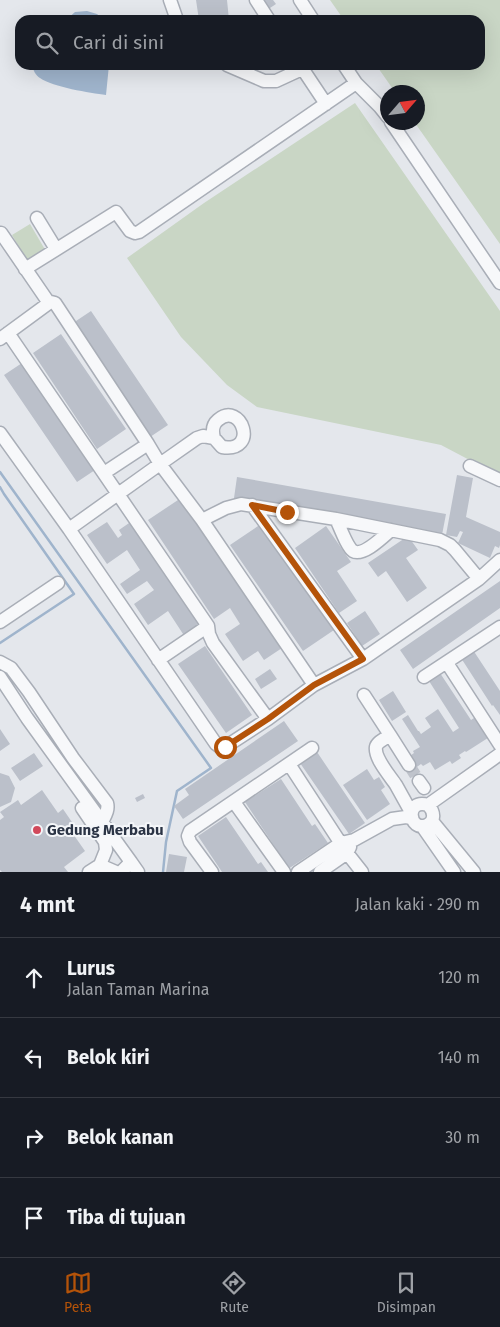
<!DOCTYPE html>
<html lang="id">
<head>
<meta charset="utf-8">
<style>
  :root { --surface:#171b24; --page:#20242c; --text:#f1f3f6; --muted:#9ea1a6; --line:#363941; --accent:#b45309 }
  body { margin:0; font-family:"Fira Sans",sans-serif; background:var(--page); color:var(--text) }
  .compass { position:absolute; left:380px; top:85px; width:45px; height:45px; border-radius:50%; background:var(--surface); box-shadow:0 5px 20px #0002; rotate:62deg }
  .stop { position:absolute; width:15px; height:15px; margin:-11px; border:4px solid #b45309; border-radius:50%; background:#fff }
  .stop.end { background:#b45309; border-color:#fff; box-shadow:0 1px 5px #0008 }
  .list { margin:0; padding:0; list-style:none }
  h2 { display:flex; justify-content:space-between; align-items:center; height:65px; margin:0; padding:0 20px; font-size:21px }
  h2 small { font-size:16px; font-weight:400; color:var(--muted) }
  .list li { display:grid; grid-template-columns:32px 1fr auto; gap:15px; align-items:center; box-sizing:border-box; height:80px; padding:0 20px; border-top:1px solid var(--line) }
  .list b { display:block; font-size:19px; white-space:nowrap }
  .list p { margin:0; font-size:16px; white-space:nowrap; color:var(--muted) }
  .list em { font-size:16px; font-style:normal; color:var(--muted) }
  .icon { flex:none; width:28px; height:28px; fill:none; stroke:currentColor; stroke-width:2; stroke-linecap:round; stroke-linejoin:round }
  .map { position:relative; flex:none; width:500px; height:872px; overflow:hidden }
  .search { position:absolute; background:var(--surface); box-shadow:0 5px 20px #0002; left:15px; right:15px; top:15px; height:55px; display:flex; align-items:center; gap:12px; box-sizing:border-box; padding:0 18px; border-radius:15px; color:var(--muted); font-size:19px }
  .sheet { height:385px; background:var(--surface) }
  nav { display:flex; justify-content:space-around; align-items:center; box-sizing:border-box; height:70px; border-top:1px solid var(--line); background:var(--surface); font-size:14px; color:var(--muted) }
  nav a { display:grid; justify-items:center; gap:2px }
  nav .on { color:var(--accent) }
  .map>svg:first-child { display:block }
  .green { fill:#c9d6c5 }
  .water { fill:#9fb4cc }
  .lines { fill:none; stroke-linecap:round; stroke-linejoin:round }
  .stream { stroke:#9fb4cc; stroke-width:2.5 }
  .building { fill:#bbc0ca }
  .minor-tunnel { stroke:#bfc3cb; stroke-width:12; stroke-dasharray:12 6; stroke-linecap:butt }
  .minor-casing { stroke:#a9aeb7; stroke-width:15 }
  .minor { stroke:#f7f8fa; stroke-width:12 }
  .route { stroke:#b45309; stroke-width:6 }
  .poi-dot { fill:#d1495b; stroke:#f4f6f9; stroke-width:2 }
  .labels { text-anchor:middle; stroke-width:4; stroke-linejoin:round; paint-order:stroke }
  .poi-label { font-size:15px; font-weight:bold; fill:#2b3445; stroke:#f4f6f9; text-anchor:start }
</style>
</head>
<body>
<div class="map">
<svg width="500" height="872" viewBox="0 0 500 872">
  <rect width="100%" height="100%" fill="#e4e7ec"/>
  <path class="green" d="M330,0H500V244L415,123L418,122V92H395L376,65H480V20H344Z
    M355,103L500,311V476L441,445L257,407L227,385L181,337L127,258L204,203Z
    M30,224L47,253L29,264L12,235Z"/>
  <path class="water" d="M87,11L97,14L104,20H66L75,12Z
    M32,65H109L106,95C90,93 53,87 40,78C36,76 33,70 32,65Z"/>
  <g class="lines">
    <path class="stream" d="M0,472L211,768L177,791L166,842L163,872
      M0,487L4,494L74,594L0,643"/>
  </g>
  <path class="building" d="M196,0H227L229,20H199Z
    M261,0H273L276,4L267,10Z
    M241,65H259L256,72Z
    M91,311L168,425L150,437L73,323Z
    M61,334L126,429L97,449L33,353Z
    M22,363L95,470L77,482L4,375Z
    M457,475L473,478L466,517L500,532V545L499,548L495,546L490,558L458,543L463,532L460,531L457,537L446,535Z
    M237,477L446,514L442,535L234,498Z
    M181,498L282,648L264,660L258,651L243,661L225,634L240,624L230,608L214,619L148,520Z
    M132,521L203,625L185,637L168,611L148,625L134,604L154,590L147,581L127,594L120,584L140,570L127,550L107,564L87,535L107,522L118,538L122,535L119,530Z
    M261,524L334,630L303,651L230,545Z
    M326,526L351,562L337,571L357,601L339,613L295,548Z
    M408,536L418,550L406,558L427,588L407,602L386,571L378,577L368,563Z
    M500,581V608L413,669L400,650Z
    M365,611L380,634L362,646L347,623Z
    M205,646L252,715L226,733L178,664Z
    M473,650L500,691V715L493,705L492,706L461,658Z
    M270,669L277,679L261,689L255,679Z
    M440,673L471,720L477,716L491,736L466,752L465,751L459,755L461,758L452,764L450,761L435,770L430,762L423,766L421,764L414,769L407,758L414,753L413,751L420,747L402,719L408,715L418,731H419L421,734L431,727L425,718L438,709L453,732L459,728L429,681Z
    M393,691L406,712L392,721L379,700Z
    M284,721L298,741L183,819L174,806L189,795L185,789Z
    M0,729L10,744L0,751Z
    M317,752L365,823L349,834L300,763Z
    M34,753L43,766L20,781L11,768Z
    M367,769L374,780L379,777L385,787L381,790L390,804L367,820L343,785Z
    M0,773L9,776L15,788L11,802L0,807Z
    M281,779L312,826L315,824L328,843L288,869L275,850H277L245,802Z
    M42,790L58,813L63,809L76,828L71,831L85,851L64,867L68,872H2L0,870V820L4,817L0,812L18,800L21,805Z
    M143,794L145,798L137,802L135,798Z
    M226,817L258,864L261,862L268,872H222L198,836Z
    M169,854L187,857L184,872H166Z"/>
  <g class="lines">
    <path class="minor-tunnel" d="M409,765L419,781"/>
    <defs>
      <path id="minor" d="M170,0L177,20
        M256,0L269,20
        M300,0L313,20
        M227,65L264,81H276L302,69
        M300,65L326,104
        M344,65L356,83L380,107L388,117
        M391,122L500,283
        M37,218L56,249
        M1,233L49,303
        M25,269L116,212L130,231L135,233L139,232L356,83
        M8,333L208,626L209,634L213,643L268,719
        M0,339L49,303L51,302L55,303L148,444L160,464L202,520L314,685
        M0,433L69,529L216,744L220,747H225L268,719L314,685L363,659L479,579L500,560
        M470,466L500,480
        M104,473L148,444
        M252,505L363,659
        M336,519C340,527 347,547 353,551C363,557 384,536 391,530
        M202,520L226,508L241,504L336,519L440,540L450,545L455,550L479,579
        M69,529L160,464L197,438L203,436L214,438L222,447C260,453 241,400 218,420C212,425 212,431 214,438
        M0,622L58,583
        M158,660L208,626
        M0,662L11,668L29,692L73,758L107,803C109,810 105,816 102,822
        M447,663L500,745
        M0,677L27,718L131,862L121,872
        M424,677L500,627
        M364,695L390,735C386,738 377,742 376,747C374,758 390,776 396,785C401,794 406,803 411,812
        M390,735L409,765
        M289,764L347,853L362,872
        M419,781L424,788
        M234,802L284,872
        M428,805C434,811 436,821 427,825C409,833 404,798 428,805L500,754
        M82,808L105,842L106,850L100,865
        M432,821L474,872
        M422,826L454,872
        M131,862L138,872
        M89,872L100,865L116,872
        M212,872L190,842L188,836L190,831L312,748
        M298,872L341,843L354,840L392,819L406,817L411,818
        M320,872L347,853L350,847"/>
    </defs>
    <use href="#minor" class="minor-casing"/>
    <use href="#minor" class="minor"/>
  </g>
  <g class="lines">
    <path class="route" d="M225,747L268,719L314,685L363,659L252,505L287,512"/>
  </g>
  <circle class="poi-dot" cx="37" cy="830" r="5"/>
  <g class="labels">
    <g class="poi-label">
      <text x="47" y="835">Gedung Merbabu</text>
    </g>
  </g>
</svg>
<svg class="compass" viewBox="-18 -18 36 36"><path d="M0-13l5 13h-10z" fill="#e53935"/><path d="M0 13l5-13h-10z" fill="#9ea1a6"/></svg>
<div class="stop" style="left:225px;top:747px"></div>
<div class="stop end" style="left:287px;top:512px"></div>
<div class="search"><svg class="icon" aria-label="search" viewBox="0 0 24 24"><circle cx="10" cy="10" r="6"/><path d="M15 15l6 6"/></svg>Cari di sini</div>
</div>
<section class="sheet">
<h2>4 mnt<small>Jalan kaki · 290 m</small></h2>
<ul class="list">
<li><svg class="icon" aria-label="ahead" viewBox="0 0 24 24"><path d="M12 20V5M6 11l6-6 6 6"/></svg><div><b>Lurus</b><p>Jalan Taman Marina</p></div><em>120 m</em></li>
<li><svg class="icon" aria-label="left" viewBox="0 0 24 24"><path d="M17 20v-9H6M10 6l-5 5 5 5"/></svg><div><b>Belok kiri</b></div><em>140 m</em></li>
<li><svg class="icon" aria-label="right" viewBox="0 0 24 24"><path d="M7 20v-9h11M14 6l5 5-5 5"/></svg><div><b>Belok kanan</b></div><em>30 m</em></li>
<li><svg class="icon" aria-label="arrive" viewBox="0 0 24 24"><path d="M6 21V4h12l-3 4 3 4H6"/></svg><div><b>Tiba di tujuan</b></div></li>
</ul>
</section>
<nav>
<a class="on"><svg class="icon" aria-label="map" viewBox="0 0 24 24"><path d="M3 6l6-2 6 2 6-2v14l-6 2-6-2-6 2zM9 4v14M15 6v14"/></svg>Peta</a>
<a><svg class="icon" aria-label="directions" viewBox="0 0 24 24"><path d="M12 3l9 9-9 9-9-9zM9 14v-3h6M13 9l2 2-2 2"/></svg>Rute</a>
<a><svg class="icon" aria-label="saved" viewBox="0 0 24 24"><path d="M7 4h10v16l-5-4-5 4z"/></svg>Disimpan</a>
</nav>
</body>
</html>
